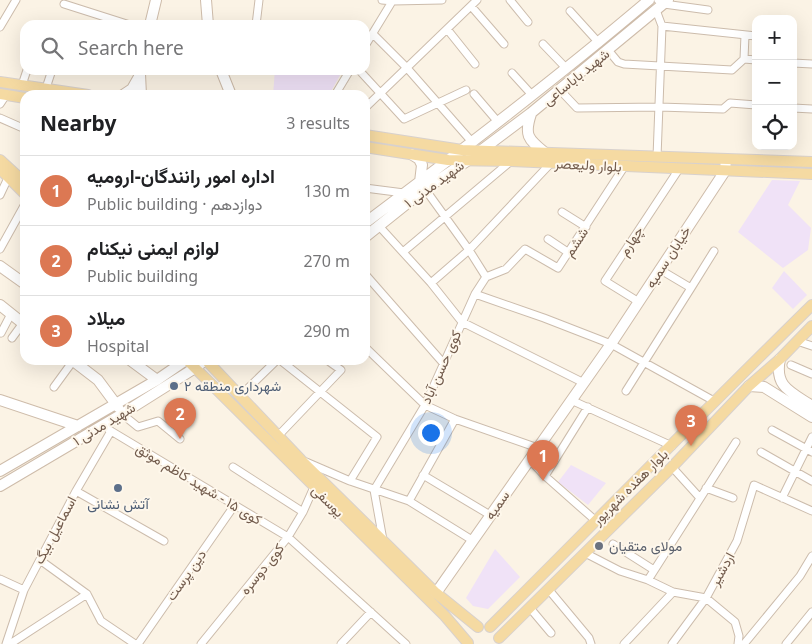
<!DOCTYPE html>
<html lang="en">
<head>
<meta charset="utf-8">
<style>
  :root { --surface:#fff; --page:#f6f6f6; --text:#202124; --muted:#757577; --line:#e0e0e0; --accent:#dc7853 }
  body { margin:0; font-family:"Noto Sans",Vazirmatn,sans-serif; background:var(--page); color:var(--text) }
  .controls { position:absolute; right:15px; top:15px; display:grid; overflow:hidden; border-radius:10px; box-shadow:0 5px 20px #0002 }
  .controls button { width:45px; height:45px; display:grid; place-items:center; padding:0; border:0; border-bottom:1px solid var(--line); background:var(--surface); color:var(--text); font:25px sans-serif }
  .you { position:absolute; left:430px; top:432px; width:18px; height:18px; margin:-12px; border:4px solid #fff; border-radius:50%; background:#1a73e8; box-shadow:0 0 0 8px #1a73e833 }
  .badge { display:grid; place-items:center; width:32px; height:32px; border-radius:50%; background:var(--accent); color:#fff; font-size:16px; font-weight:700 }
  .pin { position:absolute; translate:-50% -41px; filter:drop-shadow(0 1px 2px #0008) }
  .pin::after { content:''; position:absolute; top:26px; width:18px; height:15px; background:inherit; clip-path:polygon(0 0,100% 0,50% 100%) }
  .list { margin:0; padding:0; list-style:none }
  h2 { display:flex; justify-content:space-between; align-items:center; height:65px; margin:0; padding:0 20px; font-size:21px }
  h2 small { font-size:16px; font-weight:400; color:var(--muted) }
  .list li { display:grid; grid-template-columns:32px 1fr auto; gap:15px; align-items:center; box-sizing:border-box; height:70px; padding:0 20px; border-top:1px solid var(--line) }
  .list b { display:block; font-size:19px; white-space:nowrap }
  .list p { margin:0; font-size:16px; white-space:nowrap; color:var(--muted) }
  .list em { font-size:16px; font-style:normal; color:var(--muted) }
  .icon { flex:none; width:28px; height:28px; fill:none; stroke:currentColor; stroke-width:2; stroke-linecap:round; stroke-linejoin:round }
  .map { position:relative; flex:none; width:812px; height:644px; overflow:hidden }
  .search { position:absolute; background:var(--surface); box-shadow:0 5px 20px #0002; left:20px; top:20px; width:350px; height:55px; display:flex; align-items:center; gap:12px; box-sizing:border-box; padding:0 18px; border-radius:15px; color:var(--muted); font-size:19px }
  .panel { position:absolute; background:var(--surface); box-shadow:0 5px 20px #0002; left:20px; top:90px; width:350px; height:275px; border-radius:15px }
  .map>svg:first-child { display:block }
  .education { fill:#f0e2f7 }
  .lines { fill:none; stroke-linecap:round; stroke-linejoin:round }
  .street-casing { stroke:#ccbcac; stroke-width:9 }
  .secondary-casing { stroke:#cebcaa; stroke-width:12 }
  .primary-casing { stroke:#d8d1cd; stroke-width:12 }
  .street { stroke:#fff; stroke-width:7 }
  .secondary { stroke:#fff; stroke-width:10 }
  .primary { stroke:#f5daa2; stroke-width:10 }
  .service-dot { fill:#5c6f8a; stroke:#fef7eb; stroke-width:2 }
  .worship-dot { fill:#6b7280; stroke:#fef7eb; stroke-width:2 }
  .labels { text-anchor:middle; stroke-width:4; stroke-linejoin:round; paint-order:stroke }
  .street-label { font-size:14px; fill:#725b4c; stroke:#fef7eb }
  .service-label { font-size:14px; fill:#4e5e75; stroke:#fef7eb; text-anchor:start }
  .worship-label { font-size:14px; fill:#5b616d; stroke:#fef7eb; text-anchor:start }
</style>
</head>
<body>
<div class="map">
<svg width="812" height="644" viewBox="0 0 812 644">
  <rect width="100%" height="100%" fill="#fbf3e5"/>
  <path class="education" d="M275,70H343L329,95H273Z
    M772,180L800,181L788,205L811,228L808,250L783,268L738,232Z
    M784,271L807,295L793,309L772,288Z
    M571,465L606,483L588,505L558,482Z
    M495,549L520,577L488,609L473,606L466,598Z"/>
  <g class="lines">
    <defs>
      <path id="street" d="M382,0L393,1L442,0
        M510,0L528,22
        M658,0L664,4L708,10
        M64,4L130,25
        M471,6L504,44
        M656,10L662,26L657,157
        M570,11L599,43
        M256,25L259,0
        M662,26L756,36
        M0,27L16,0
        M447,29L475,64
        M373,34L407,68L472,142
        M543,44L566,68
        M365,46L393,0
        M608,50L618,62L624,64L732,70L744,59
        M744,59L745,35
        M744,59L756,60
        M793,63L812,64
        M359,70L404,119L466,90
        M512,73L532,95
        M22,85L27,70
        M46,88L52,70
        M560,90L577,108L659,107L723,109L730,103L756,105
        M474,94L498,122
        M335,95L350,70
        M0,104L6,95
        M365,108L477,0
        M793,108L812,109
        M0,118L25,129
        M365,188L404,193
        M425,189L469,250L486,277
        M0,195L8,178
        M562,212L586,227
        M379,226L431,283L462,322L584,383
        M548,239L569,253
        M0,249L25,204
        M403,252L511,161
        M365,274L444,364
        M486,277L506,269L525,249L558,268L624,167
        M431,283L469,250L551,163
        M691,288L714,251
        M475,294L544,318L611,344L714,401
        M639,302L605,281L679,169
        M1,333L11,314
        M12,338L23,323
        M797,341L812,346
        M365,347L425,405L455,419L538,448
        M280,360L377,437L350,481
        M791,365L812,374
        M54,387L73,361
        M626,391L691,288L659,269
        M240,396L277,360
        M571,400L672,446
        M122,414L138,427L158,421L180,439
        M772,430L812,452
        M111,431L288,537L406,644
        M278,436L341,370L327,360
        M761,452L812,481
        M529,459L545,476L596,521
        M306,462L350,481L409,501L472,540
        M233,467L303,512
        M672,467L700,498
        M423,475L490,515
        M545,476L588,407
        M706,488L733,498
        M76,491L164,541
        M782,498L812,437
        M409,501L455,419
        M383,540L374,490L425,405L475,294L486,277
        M613,544L654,570
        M585,553L620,571L648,580L673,592L706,598L735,622L739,636L738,644
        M40,560L87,594L101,621L135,644
        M0,579L24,590
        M648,580L736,442
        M549,590L589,638L591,644
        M530,608L551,633
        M6,644L24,590L76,491L111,431L109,430
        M10,644L87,594
        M138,644L234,506
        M201,644L288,537L303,512L314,487
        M341,644L371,612
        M624,644L673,592
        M672,644L706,598L737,541L754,485L812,511
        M744,644L800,576L812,556
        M786,644L812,612"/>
      <path id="secondary" d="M206,0L208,25
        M150,25L156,0
        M221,70L231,95
        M140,74L141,95
        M123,95L132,89L140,75
        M531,114C524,135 528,139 544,152
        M411,154L419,159L422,165L420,182
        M365,223C461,151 557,78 649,0
        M365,237L425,189L467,161L531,113L668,0
        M0,266L25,284
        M0,305L25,325
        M780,359C774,387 791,392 812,406
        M72,360L98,380L118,407
        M130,360L157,380
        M749,386L764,387L812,417
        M0,400L78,426
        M0,471L157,380L186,360
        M0,486L122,414L195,368L205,360
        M436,593L611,344L725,171L726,159"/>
      <path id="primary" d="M0,82L88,95
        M0,94L25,98
        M365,135L462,150L812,162
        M365,147L448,160L511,161L812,174
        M0,160L25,183
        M0,169L25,194
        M187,360L445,616L468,643
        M206,360L301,460L436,593L478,627
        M490,627C597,520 704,411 812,305
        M499,638L672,467L749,386L780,359L812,326"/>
    </defs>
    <use href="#street" class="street-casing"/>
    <use href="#secondary" class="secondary-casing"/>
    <use href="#primary" class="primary-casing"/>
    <use href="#street" class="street"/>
    <use href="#secondary" class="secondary"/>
    <use href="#primary" class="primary"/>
  </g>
  <g class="service-dot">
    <circle cx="174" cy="386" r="5"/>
    <circle cx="118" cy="488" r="5"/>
  </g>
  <circle class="worship-dot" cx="599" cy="546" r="5"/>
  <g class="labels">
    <g class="street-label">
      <text transform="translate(576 77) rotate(-39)" y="5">شهید باباساعی</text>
      <text transform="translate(588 165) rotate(3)" y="5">بلوار ولیعصر</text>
      <text transform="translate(434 184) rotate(-36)" y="5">شهید مدنی ۱</text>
      <text transform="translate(631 241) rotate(-57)" y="5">چهارم</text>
      <text transform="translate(576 242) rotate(-57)" y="5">ششم</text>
      <text transform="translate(668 257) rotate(-57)" y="5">خیابان سمیه</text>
      <text transform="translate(441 367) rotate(-66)" y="5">کوی حسن آباد</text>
      <text transform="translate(104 424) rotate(-31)" y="5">شهید مدنی ۱</text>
      <text transform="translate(199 484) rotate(31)" y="5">کوی ۱۵ - شهید کاظم موثق</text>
      <text transform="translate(630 487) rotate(-45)" y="5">بلوار هفده شهریور</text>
      <text transform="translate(328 501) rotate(45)" y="5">یوسفی</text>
      <text transform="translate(497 505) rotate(-55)" y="5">سمیه</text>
      <text transform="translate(55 530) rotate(-62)" y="5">اسماعیل بیگ</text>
      <text transform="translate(262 569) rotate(-51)" y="5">کوی دوسره</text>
      <text transform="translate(722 569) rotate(-61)" y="5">اردشیر</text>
      <text transform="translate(186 575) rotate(-55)" y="5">دین پرست</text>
    </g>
    <g class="service-label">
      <text x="184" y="391">شهرداری منطقه ۲</text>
      <text x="118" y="509" text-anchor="middle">آتش نشانی</text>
    </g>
    <g class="worship-label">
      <text x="609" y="551">مولای متقیان</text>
    </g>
  </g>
</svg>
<div class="controls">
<button>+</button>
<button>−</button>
<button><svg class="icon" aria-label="locate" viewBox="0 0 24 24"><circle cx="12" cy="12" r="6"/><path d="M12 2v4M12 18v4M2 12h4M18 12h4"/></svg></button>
</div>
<div class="you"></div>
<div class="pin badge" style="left:543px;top:481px">1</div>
<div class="pin badge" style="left:180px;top:439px">2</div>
<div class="pin badge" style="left:691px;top:446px">3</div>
<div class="search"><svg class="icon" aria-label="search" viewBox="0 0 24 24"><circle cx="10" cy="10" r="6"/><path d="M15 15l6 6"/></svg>Search here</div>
<section class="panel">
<h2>Nearby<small>3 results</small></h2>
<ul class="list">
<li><span class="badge">1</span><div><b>اداره امور رانندگان-ارومیه</b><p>Public building · دوازدهم</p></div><em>130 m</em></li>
<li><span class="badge">2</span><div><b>لوازم ایمنی نیکنام</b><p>Public building</p></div><em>270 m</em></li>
<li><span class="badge">3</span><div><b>میلاد</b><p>Hospital</p></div><em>290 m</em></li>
</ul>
</section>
</div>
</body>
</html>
